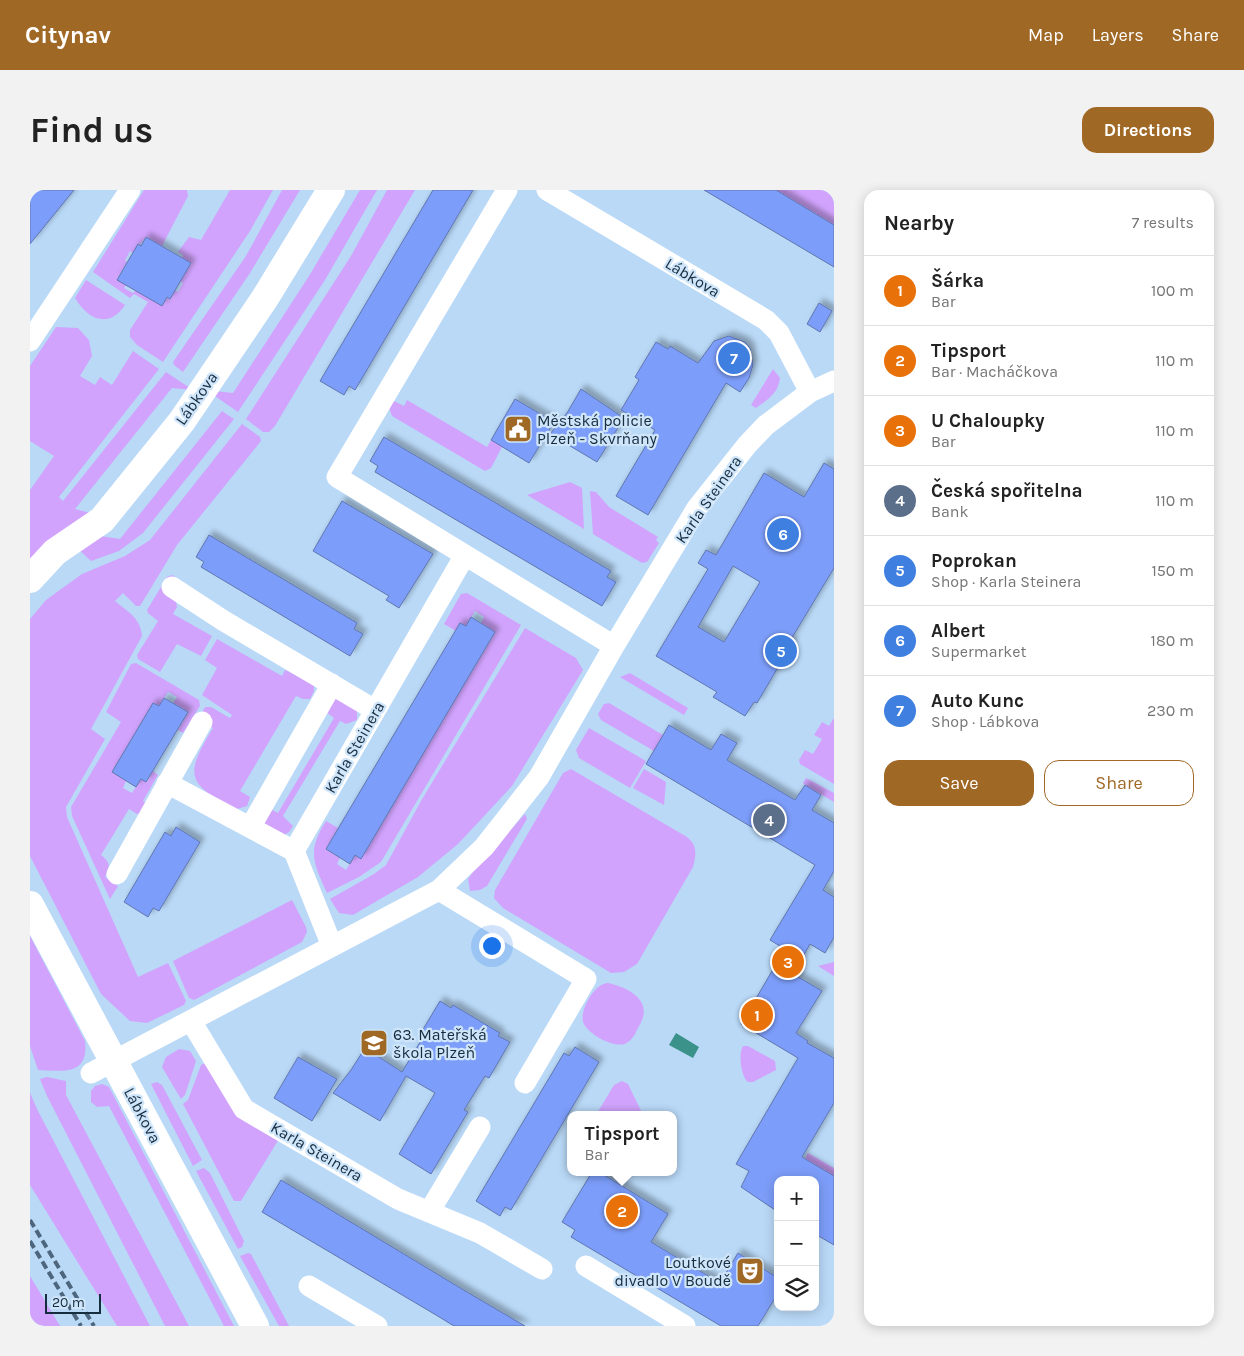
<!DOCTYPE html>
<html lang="en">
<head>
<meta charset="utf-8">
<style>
  :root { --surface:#fff; --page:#f2f2f2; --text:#222; --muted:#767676; --line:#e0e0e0; --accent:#a06825 }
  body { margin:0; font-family:Karla,sans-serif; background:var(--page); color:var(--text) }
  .controls { position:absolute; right:15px; bottom:15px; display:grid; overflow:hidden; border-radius:10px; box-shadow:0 2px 12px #0003 }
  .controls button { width:45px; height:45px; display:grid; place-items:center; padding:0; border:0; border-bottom:1px solid var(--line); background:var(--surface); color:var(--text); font:25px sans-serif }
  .scale { position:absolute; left:15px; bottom:12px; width:56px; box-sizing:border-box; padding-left:5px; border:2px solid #162c3f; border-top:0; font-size:14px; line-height:18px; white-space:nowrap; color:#162c3f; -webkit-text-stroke:4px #cfe5f9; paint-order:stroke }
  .you { position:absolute; left:461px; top:755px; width:18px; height:18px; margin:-12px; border:4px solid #fff; border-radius:50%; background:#1a73e8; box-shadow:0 0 0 8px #1a73e833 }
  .badge { display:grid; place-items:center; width:32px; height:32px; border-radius:50%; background:var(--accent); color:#fff; font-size:16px; font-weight:700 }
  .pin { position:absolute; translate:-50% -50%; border:2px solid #fff; box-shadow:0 1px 5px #0006 }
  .popup { position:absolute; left:537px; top:921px; width:110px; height:65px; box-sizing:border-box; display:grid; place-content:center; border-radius:10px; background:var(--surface); filter:drop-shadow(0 1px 4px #0005); font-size:16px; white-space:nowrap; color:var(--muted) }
  .popup b { font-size:19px; color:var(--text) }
  .popup::after { content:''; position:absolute; left:50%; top:100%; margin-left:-10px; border:10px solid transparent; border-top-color:var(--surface) }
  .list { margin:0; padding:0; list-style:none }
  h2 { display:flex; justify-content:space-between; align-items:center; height:65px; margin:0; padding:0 20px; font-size:21px }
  h2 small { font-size:16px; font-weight:400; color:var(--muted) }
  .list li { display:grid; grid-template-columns:32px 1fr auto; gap:15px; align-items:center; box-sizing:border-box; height:70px; padding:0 20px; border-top:1px solid var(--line) }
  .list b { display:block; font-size:19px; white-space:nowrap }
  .list p { margin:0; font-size:16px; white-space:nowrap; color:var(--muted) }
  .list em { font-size:16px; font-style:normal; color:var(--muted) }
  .actions { display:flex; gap:10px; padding:15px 20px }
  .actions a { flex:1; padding:11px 0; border:1px solid var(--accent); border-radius:15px; text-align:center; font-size:18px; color:var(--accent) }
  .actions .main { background:var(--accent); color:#fff }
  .icon { flex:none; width:28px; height:28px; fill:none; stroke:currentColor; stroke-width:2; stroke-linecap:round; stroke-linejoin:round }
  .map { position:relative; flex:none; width:804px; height:1136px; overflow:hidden; border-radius:15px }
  header { display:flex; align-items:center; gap:30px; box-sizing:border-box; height:70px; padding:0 25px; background:var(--accent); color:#fff }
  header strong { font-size:24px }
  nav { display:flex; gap:28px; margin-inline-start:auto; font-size:18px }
  .intro { display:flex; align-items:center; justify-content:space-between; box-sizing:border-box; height:120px; padding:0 30px }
  h1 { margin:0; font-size:35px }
  .button { padding:12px 22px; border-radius:15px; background:var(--accent); color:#fff; font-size:18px; font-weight:700 }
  main { display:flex; gap:30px; padding:0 30px }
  aside { flex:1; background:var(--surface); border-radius:15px; box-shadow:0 2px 12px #0003 }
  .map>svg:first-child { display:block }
  .green { fill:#d1a3fd }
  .water { fill:#3b928a }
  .building { fill:#7b9df9; stroke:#6076af; fill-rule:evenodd; filter:url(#shadow) }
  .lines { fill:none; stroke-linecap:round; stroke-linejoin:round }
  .street { stroke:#fff; stroke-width:21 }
  .secondary { stroke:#fff; stroke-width:28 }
  .rail { stroke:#4d667d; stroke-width:4; stroke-dasharray:8 4; stroke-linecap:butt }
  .labels { text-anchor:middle; stroke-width:4.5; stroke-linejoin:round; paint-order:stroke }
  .street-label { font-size:16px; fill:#162c3f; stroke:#cfe5f9 }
  .poi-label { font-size:16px; fill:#162c3f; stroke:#cfe5f9; text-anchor:start }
</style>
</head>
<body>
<header>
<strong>Citynav</strong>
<nav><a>Map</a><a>Layers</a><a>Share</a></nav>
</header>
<div class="intro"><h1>Find us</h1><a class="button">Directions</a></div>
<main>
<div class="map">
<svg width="804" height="1136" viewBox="0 0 804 1136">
  <defs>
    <filter id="shadow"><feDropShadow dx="4.5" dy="-4.5" stdDeviation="2.5" flood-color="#0004"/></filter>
  </defs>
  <rect width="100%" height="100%" fill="#b9d9f7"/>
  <path class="green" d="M114,0H157L158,6L132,56L116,47L103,63L100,61L95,70L97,72L87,89L96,95L94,98L103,103L106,100L139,109L145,100L148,102L153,93L150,91L161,74L152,68L153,65L148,62L159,47L171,50L200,0H243L220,41L133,172L107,155L100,147V140L118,112L104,104L100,108L63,82Z
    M252,0H270L220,83L153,182L144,175L143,172L216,66Z
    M330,0H347L295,90L208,222L182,204L184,201L203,203L279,86Z
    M357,0H385L245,236L239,242H233L216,229L321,66Z
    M746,0H804V35Z
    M56,90L95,115C79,139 58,130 45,108Z
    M26,137L48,138L59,150L62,166L50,186L65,195L70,187L82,195L103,161L129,179L29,307L33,311L136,182L163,200L142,198L45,319L65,324L0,371V300L24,266L0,251V176Z
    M743,179L750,188C748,204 738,209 726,218L721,215Z
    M362,210L374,216L377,210L457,257L461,250L472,257L461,278L455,281L362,226L358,215Z
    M192,221L204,229L113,343L89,361L61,371L47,358L70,346L90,349Z
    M212,234L230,247L231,251L147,355L110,416H106L93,403L85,411C97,421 111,428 112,446L61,539L75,549L36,617L37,627L108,787L138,773L156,811L154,815L117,833L100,831L71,804L0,666V429L16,410L52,384L95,366L120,350Z
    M540,292L552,298L554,339L497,305Z
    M560,301L566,302L579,317L628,347L626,350L629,353L617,372L612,373L563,344Z
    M142,385L145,387L136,401L146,412L147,417L143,424L182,446L171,466L147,454L130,482L108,469L107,465L128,431L118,423L117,420L137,387Z
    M437,403L491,435L351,672L329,687L297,703C283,672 277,661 296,631L308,638L296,659L310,668L307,674L316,680L325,665L331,668L465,442L451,433L454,427L445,421L436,436L430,433L426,441L414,434L431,404Z
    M495,438L546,468L553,480L482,596L428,654L388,687L323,725L309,723L300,709L344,684L356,675L391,611Z
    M187,449L252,486L255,480L284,494V501L280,509H273L266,506L210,601L220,607L217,616L207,619C155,594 155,584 183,538L169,528L175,517H181L200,528L202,525L172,505L187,478L175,470Z
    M106,473L169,510L170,516L153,543L148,540L158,522L143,513L147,507L138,502L129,516L123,513L82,582L96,591L93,598L102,603L111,589L117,592L123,581L128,585L113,611L118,614L112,623L107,624L99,619L71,665C81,673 80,676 75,687L88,696L80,709L42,626L41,617L91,532L76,522L101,474Z
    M600,483L658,518L654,525L590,487Z
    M309,507L327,519V530L316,534L310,531L253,626L263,636L259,642L254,645L234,633L239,618L248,623L304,528L296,522L298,513Z
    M579,513L633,545L624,561L571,530L568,524L574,514Z
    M804,528V594L770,574L769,570L775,560L783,564L792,549L784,545L792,532L799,536Z
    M559,538L616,571L600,598L549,568L546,560Z
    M541,579L657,647C668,656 666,665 663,677L607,774L594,782L581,783L473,718L464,708L465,700L533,583Z
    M614,579L636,592L634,615L603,598Z
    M776,588L804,603V612L775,595L773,593Z
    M495,624L497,629L457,696L450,700L440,701L438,689L445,679Z
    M262,710L276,737L277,742L272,752L164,810L159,808L143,771Z
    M0,746L55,851C59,886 33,881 8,880L0,856Z
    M804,772V786L788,776Z
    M578,793C601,798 624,812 609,836C606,842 603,849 598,852C587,861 557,844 553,832C550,819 565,793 578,793Z
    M713,856H718L745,871L746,880L723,892H718C711,887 708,863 713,856Z
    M149,859L160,861L166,871L155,905L151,909L132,877L136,867Z
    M175,873L249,949L211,1011H204L153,914L158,910L171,875Z
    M17,887L36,891V905L159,1136H135L17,906L10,889Z
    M592,891L598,894L613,925H566L584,895Z
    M127,892L132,895L172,970L163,976L121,894Z
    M72,894L79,897L204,1136H194L79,916L67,917L61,912V901L65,896Z
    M0,903L8,921L120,1136H87L0,995Z
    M778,963L804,978V989L794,980L774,971Z
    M174,978L180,983L214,1051L212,1057L208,1059L166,981Z
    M218,1063L221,1064L259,1136H249L210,1066Z
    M0,1086L30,1136H0Z"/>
  <path class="water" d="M646,843L669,857L663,868L639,855Z"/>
  <path class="building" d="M0,0H44L0,54Z
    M403,0H443L325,200L319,196L314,205L290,191Z
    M674,0H746L804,35V77Z
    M116,47L161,73L140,109L137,107L132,116L87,90L108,54L111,56Z
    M789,113L802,121L790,142L777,134Z
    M699,146L715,152L720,158L723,175L719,188L710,202L696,193L618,325L586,306L625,240L591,220L609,190L605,187L626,152L638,159L640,156L668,173L684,151Z
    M551,199L594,228L567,272L520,244L537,223Z
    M485,209L524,232L499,273L461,250Z
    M354,247L581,381L577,387L586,392L572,416L345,282L348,276L340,271Z
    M794,273L804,279V378L760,451L763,452L727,513L724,512L715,526L683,507L687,502L626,466L678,379L668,373L676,360L686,365L734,283L774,307ZM703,376L730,392L694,452L668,437Z
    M312,311L403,364L369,418L356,410L359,406L283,361Z
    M179,345L327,433L324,439L333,444L320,466L171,377L174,372L166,367Z
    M441,427L465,442L331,669L325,665L320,674L296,659L430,433L436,436Z
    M134,508L158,522L116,592L111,589L106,597L82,582L123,513L129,516Z
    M639,535L681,560L691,544L707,553L697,570L765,610L775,595L791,605L782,620L804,633V681L793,700L804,707V747L795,763L780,754L763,784L792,801L766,843L778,851L777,853L804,868V913L772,967L804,986V1055L785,1044V990H748V1022L711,997L719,981L706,974L768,868L711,834L755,759L740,750L785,675L616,574Z
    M146,637L170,652L129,721L123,718L118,727L94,712L135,642L141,646Z
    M410,811L421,818L423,815L470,843L468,846L480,852L459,888L455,886L434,920L438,922L401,984L369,964L405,903L376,886L350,931L303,903L321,880L335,858L372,882L392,849L389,846Z
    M545,857L569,872L481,1020L475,1017L470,1026L446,1011L534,863L539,866Z
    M268,867L307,889L282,931L244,908Z
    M562,982H569L638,1024L621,1052L690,1093L708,1063L748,1088V1103L728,1136H691L541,1047L545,1040L532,1032Z
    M251,990L437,1102L495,1136H424L406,1125L232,1022Z"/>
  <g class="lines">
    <path class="street" d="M477,0L307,287L584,456
      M517,0L736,130L749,143L780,202
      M0,151L100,0
      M142,397L194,431L345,520
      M137,593L264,661
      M221,636L302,494
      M87,684L172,532
      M409,700L556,789L495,893
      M302,756L264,661L435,365
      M161,831L214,919L368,1009L450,1043L512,1079
      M61,883L409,700L454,657L509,587L584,456L667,318L717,255L736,235L780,202L804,191
      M399,1022L450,937
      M556,1076L655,1136
      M279,1096L347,1136"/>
    <path class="secondary" d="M0,389L25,362L72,330L152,231L235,108L301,0
      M0,715L225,1136"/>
    <path class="rail" d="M0,1030L64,1136
      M0,1051L51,1136"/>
  </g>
  <defs>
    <symbol id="civic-square" viewBox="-11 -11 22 22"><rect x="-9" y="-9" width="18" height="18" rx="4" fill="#a06825" stroke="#cfe5f9"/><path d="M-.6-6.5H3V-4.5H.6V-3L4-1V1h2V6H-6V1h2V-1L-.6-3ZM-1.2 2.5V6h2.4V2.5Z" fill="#fff"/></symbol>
    <symbol id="school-square" viewBox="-11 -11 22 22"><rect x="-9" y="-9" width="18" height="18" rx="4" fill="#a06825" stroke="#cfe5f9"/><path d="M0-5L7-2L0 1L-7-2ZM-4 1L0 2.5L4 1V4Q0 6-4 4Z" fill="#fff"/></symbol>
    <symbol id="theatre-square" viewBox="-11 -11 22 22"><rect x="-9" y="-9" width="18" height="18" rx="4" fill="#a06825" stroke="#cfe5f9"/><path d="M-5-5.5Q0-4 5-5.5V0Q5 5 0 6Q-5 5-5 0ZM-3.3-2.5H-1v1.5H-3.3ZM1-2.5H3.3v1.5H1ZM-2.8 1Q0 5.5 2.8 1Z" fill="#fff"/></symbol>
  </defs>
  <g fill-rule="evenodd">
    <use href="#civic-square" x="472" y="223" width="32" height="32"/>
    <use href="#school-square" x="328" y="837" width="32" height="32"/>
    <use href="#theatre-square" x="704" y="1065" width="32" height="32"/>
  </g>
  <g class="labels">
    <g class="street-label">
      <text transform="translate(663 87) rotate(31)" y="6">Lábkova</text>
      <text transform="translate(166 208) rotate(-55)" y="6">Lábkova</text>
      <text transform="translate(678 309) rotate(-55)" y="6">Karla Steinera</text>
      <text transform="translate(324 557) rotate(-60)" y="6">Karla Steinera</text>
      <text transform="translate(113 925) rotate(62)" y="6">Lábkova</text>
      <text transform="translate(287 961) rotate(30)" y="6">Karla Steinera</text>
    </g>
    <g class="poi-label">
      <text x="507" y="236">Městská policie<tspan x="507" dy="18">Plzeň - Skvrňany</tspan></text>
      <text x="363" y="850">63. Mateřská<tspan x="363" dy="18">škola Plzeň</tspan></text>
      <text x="701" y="1078" text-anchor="end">Loutkové<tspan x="701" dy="18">divadlo V Boudě</tspan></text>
    </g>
  </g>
</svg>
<div class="controls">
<button>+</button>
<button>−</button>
<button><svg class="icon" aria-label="layers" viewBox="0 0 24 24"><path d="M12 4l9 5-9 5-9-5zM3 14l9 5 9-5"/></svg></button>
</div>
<div class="scale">20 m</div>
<div class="you"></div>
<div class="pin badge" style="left:727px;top:825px;background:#e8710a">1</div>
<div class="pin badge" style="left:592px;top:1021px;background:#e8710a">2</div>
<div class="popup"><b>Tipsport</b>Bar</div>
<div class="pin badge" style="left:758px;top:772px;background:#e8710a">3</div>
<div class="pin badge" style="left:739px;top:630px;background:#5c6f8a">4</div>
<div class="pin badge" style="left:751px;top:461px;background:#3f7fe0">5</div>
<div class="pin badge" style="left:753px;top:344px;background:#3f7fe0">6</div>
<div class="pin badge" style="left:704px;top:168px;background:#3f7fe0">7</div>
</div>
<aside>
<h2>Nearby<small>7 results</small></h2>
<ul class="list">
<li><span class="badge" style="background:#e8710a">1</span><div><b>Šárka</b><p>Bar</p></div><em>100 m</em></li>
<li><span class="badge" style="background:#e8710a">2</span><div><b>Tipsport</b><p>Bar · Macháčkova</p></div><em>110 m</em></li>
<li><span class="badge" style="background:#e8710a">3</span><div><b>U Chaloupky</b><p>Bar</p></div><em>110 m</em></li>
<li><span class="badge" style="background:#5c6f8a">4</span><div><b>Česká spořitelna</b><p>Bank</p></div><em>110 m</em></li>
<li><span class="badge" style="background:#3f7fe0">5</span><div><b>Poprokan</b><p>Shop · Karla Steinera</p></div><em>150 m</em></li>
<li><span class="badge" style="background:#3f7fe0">6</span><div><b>Albert</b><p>Supermarket</p></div><em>180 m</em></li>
<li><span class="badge" style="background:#3f7fe0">7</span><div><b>Auto Kunc</b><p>Shop · Lábkova</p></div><em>230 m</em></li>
</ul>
<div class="actions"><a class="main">Save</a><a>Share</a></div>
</aside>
</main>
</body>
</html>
